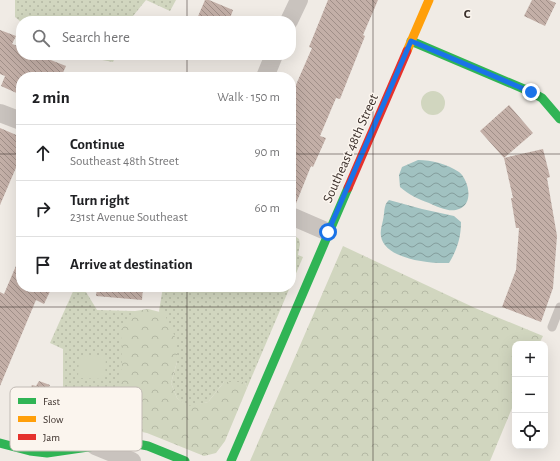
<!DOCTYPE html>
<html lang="en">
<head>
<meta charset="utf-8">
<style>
  :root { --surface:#fff; --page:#f6f6f6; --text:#202124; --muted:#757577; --line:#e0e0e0 }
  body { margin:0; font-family:"Alegreya Sans",sans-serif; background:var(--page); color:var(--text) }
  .controls { position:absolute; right:12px; bottom:12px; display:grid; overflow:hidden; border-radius:8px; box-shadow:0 4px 16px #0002 }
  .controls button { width:36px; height:36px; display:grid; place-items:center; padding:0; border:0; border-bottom:1px solid var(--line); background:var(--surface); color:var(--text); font:20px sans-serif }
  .stop { position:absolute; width:12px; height:12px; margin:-9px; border:3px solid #1a73e8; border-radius:50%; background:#fff }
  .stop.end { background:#1a73e8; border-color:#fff; box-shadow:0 1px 4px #0008 }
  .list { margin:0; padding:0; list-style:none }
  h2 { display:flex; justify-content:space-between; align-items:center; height:52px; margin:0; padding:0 16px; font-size:17px }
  h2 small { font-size:13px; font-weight:400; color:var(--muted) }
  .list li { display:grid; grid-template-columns:26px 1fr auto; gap:12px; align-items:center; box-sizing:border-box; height:56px; padding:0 16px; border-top:1px solid var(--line) }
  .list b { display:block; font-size:15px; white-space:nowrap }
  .list p { margin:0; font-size:13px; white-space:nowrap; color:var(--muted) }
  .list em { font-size:13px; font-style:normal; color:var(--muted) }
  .icon { flex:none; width:22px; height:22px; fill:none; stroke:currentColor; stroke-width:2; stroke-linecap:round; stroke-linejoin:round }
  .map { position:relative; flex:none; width:560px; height:461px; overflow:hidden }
  .search { position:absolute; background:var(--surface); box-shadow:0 4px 16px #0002; left:16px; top:16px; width:280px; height:44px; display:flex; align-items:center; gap:10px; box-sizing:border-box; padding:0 14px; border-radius:16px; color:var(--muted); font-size:15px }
  .panel { position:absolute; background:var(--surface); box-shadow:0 4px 16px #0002; left:16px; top:72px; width:280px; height:220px; border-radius:16px }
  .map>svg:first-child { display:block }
  .grass { fill:url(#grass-dots) }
  .forest { fill:url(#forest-crowns) }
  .park { fill:#d1d6bf }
  .water { fill:url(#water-waves) }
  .building { fill:url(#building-back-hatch) }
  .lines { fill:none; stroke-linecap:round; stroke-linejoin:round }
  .lane { stroke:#c9c3be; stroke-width:9 }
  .street { stroke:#c9c3be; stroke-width:18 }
  .fast { stroke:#30b455; stroke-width:9 }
  .slow { stroke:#ff9f0a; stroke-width:9 }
  .jam { stroke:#e5322d; stroke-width:9 }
  .route { stroke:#1a73e8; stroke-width:5 }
  .grid { fill:none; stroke:#3b302b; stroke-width:1; stroke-opacity:0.55 }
  .labels { text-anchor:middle; stroke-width:3; stroke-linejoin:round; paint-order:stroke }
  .street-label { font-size:14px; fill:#3b302b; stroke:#fbf5ee }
  .key { fill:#fbf5ee; stroke:#c1bab4; stroke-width:1 }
  .key-label { font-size:11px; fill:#3b302b }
  .grid-label { font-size:13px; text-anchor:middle; font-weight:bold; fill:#3b302b; stroke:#fbf5ee; stroke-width:3; stroke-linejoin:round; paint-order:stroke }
</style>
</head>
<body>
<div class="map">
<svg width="560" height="461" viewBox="0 0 560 461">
  <defs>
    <pattern id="grass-dots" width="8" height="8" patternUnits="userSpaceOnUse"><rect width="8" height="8" fill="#d1d6bf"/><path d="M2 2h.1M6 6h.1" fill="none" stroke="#b4b8a4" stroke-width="1.8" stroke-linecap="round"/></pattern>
    <pattern id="forest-crowns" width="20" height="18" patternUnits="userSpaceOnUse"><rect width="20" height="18" fill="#d1d6bf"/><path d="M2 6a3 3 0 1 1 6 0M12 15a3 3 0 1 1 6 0" fill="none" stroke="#b4b8a4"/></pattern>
    <pattern id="water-waves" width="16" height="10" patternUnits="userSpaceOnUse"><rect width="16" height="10" fill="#a1c2c1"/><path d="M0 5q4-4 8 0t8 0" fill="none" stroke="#849e9d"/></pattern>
    <pattern id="building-back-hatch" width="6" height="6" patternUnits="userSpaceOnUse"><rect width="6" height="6" fill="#c3afa7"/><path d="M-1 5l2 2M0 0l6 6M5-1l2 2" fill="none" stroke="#a08f88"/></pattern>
  </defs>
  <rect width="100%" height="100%" fill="#f0ebe5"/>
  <path class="grass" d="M15,0H176L170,11L146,0L133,16L131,21L21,22L15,17Z
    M75,55H116L113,62Z
    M291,233L299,239L300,244L298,255L303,257L291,285Z
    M75,287H83L97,310L135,311L136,409L153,417L147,433C117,425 93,428 63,434V349L50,343Z
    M163,287H290L247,388L245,382H224L208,402L187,407L177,398L171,383L177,362L159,311Z"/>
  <path class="forest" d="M343,246L475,308L543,336L539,344H515V401L490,461H250Z
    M148,309L164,313L177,341V362L171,383L177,398L187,406L208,402L224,382H245L247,388L225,441L216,453L204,456L147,433L136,409L124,396L118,376L122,368L121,330L135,311Z"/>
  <path class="park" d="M421 103a12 12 0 1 1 24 0a12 12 0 1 1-24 0Z
    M79,355L106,356L105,379L78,378Z"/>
  <path class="water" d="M418,160C432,160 447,164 459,172C469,180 474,204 459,209C450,213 438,207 429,203C418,199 409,195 400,187L399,175L402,167Z
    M389,200L422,209L454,216L461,222C461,238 457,250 449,263C430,264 384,259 381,236C380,231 382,225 383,220C385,213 383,205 389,200Z"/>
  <path class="building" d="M205,0H209L233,10L229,21H196Z
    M328,0H378L363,35L365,36L340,99L336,98L320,136L326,138L313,167L311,166L295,206H291V85L295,87L312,48L309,47Z
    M532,0H549L556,3L545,26L524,16Z
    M0,30L16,36L12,44L21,47V55H38L66,66L61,77H21V95L1,86L5,76L0,74Z
    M509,105L533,133L504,158L480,131Z
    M0,128L21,137V156L0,205Z
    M543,149L550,177L547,178L557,236L553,288L541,322L502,307L516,270L519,228H516L511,198H513L504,158Z
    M21,254V287H52L44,304L36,300L0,386V292L4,294Z
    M97,287H143L142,300L96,296Z
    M39,381L50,385L47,392L60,397L47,428L19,416L32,385L36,386Z"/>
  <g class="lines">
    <path class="lane" d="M552,327L560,307"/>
    <path class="street" d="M289,21L299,0
      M265,77L274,55
      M0,113L21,121
      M291,216L328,232
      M95,446L132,461"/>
    <path class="fast" d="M411,41L531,92L542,98L560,119
      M0,443L30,451L47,453L95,446L117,440L148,446L185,461
      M231,461L348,188"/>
    <path class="slow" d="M407,51L429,0"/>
    <path class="jam" d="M348,188L407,51"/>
  </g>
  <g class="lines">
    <path class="route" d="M328,232L411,41L531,92"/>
  </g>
  <path class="grid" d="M187,0V21M373,0V461M187,55V77M0,154H21M291,154H560M187,287V461M0,307H560"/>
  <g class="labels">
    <g class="street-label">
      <text transform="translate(350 148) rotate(-66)" y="5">Southeast 48th Street</text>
    </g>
  </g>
  <rect x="10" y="387" width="132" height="64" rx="6" class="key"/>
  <rect x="18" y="398" width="18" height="6" fill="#30b455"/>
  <rect x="18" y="416" width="18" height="6" fill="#ff9f0a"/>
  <rect x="18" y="434" width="18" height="6" fill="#e5322d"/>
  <g class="key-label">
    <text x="43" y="405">Fast</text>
    <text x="43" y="423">Slow</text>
    <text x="43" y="441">Jam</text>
  </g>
  <g class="grid-label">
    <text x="467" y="18">C</text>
  </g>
</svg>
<div class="controls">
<button>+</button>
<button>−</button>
<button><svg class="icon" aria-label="locate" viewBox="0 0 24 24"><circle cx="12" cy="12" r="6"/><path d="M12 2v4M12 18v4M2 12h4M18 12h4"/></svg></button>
</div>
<div class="stop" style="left:328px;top:232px"></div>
<div class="stop end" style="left:531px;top:92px"></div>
<div class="search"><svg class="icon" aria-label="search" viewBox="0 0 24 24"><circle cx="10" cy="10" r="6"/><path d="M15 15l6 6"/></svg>Search here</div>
<section class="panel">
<h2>2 min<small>Walk · 150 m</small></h2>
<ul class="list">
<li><svg class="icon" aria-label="ahead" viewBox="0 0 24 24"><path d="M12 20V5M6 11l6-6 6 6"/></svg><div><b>Continue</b><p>Southeast 48th Street</p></div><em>90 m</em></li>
<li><svg class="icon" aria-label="right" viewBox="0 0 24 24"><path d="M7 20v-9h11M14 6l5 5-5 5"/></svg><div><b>Turn right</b><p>231st Avenue Southeast</p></div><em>60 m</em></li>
<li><svg class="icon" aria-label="arrive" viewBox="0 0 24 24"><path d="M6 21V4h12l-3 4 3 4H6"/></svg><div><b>Arrive at destination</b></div></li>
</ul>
</section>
</div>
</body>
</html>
